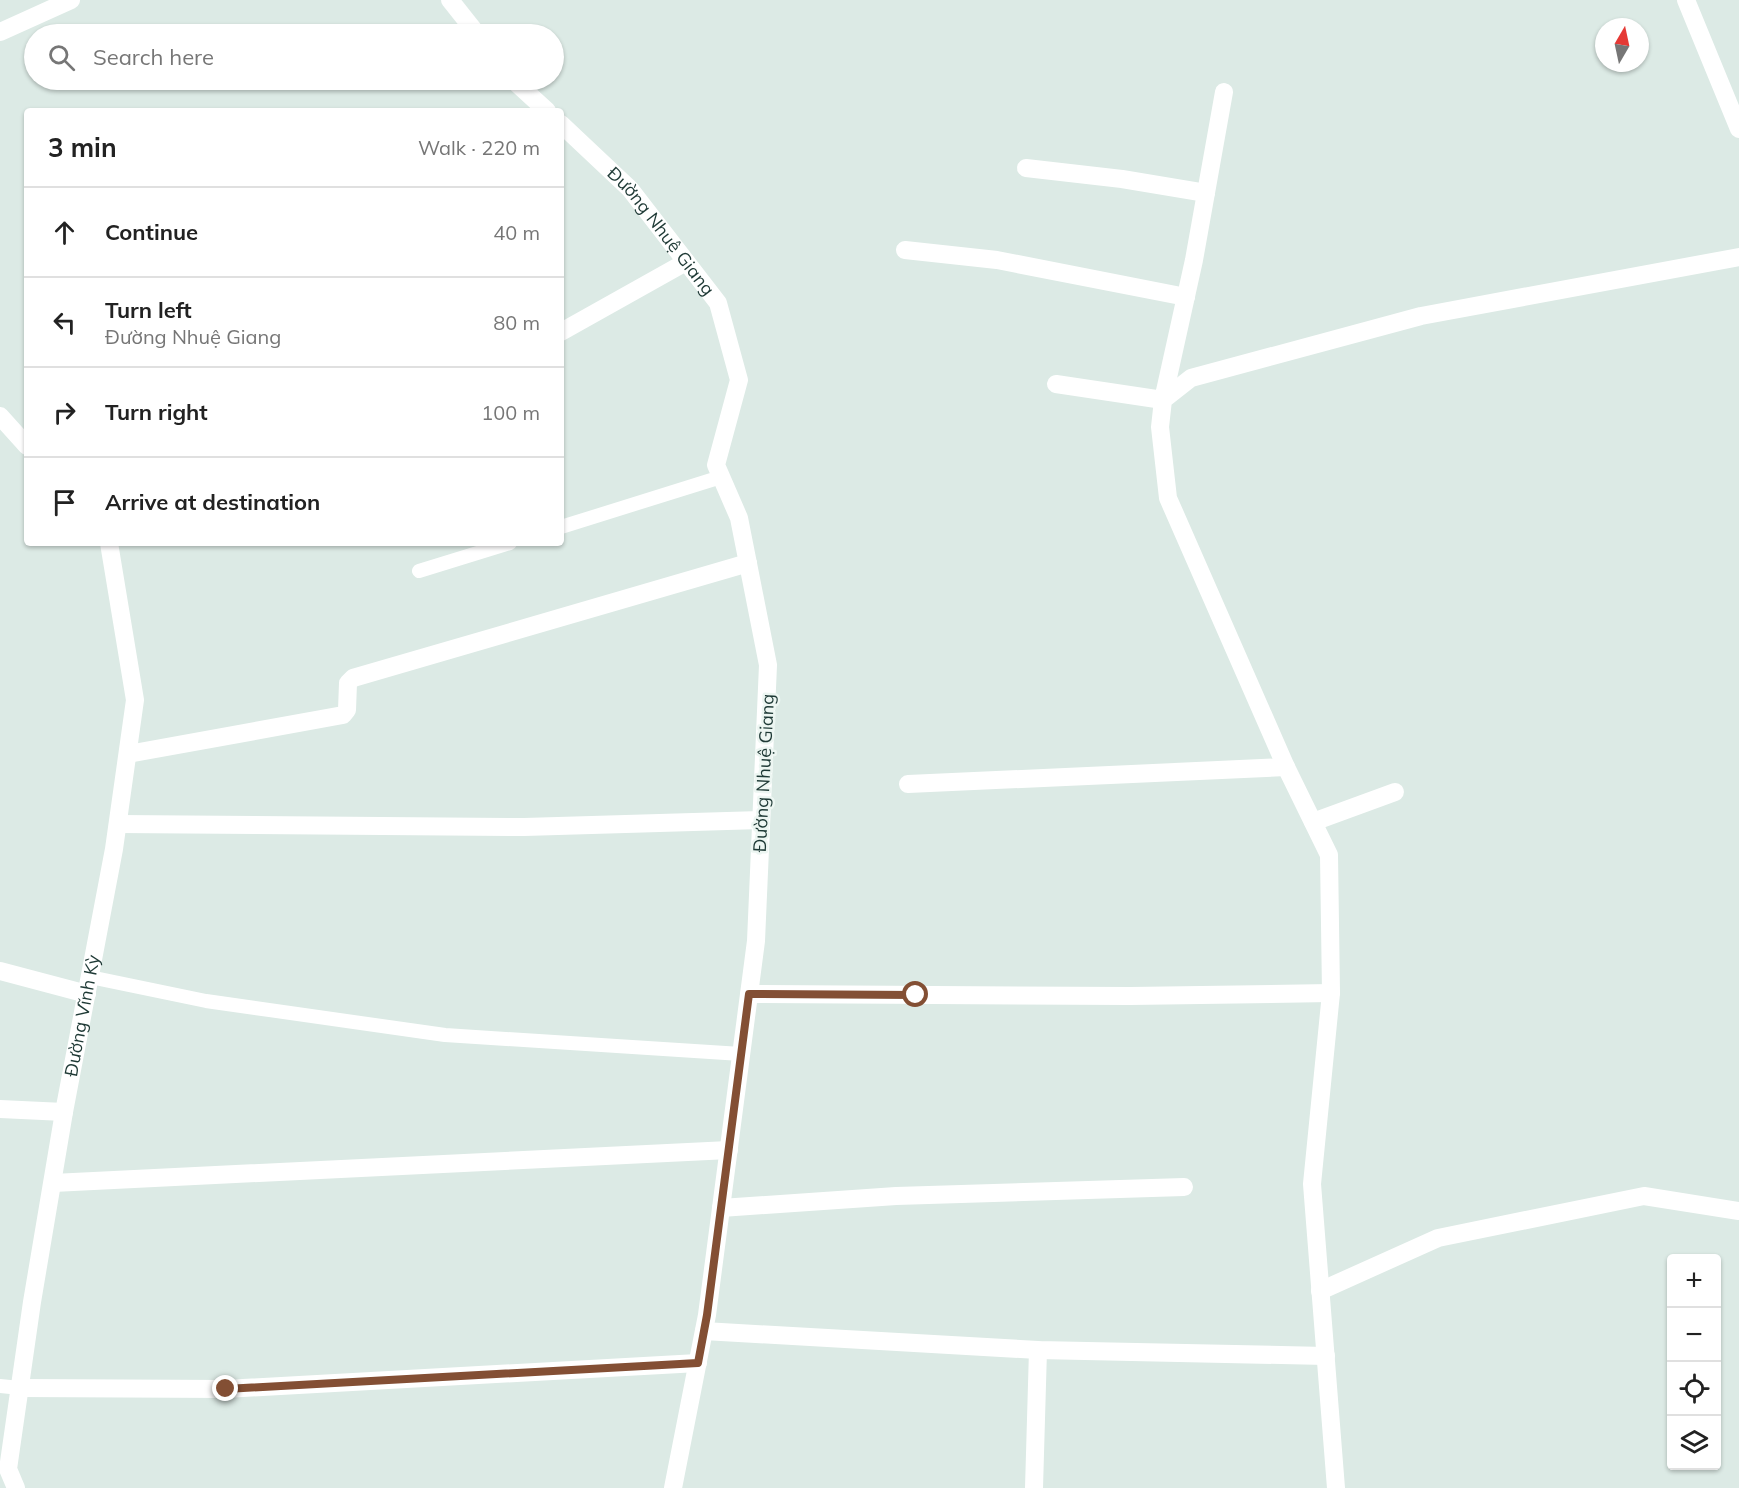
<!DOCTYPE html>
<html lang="en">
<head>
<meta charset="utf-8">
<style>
  :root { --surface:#fff; --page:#f2f2f2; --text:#222; --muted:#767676; --line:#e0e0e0 }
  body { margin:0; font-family:Mulish,sans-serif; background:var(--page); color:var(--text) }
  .controls { position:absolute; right:18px; bottom:18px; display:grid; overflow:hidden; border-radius:6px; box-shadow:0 2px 4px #0004 }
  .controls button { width:54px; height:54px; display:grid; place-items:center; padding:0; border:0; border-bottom:2px solid var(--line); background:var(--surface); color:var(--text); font:30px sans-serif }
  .compass { position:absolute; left:1595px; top:18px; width:54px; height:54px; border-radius:50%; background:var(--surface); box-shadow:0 2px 4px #0004; rotate:9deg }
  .stop { position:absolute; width:18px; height:18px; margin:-14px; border:4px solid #834f34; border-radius:50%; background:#fff }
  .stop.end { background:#834f34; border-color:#fff; box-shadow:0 2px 6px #0008 }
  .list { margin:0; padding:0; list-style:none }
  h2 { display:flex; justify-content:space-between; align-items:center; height:78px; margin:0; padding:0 24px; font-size:26px }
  h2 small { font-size:20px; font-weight:400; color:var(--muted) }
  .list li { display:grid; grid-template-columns:39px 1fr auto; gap:18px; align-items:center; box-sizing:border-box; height:90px; padding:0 24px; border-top:2px solid var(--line) }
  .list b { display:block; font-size:22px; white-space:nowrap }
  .list p { margin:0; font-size:20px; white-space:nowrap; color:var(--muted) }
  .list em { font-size:20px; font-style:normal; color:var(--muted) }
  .icon { flex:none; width:33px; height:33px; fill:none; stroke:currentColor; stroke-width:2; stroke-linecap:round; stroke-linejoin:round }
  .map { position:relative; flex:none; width:1739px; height:1488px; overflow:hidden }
  .search { position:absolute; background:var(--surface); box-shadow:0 2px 4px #0004; left:24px; top:24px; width:540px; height:66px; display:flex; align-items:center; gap:15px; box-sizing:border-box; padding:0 21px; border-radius:33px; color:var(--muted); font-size:22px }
  .panel { position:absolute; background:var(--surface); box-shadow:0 2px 4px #0004; left:24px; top:108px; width:540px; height:438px; border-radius:6px }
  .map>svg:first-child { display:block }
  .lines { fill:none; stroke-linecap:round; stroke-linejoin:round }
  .service { stroke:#fff; stroke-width:14 }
  .minor { stroke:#fff; stroke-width:18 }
  .tertiary { stroke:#fff; stroke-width:18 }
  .route { stroke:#834f34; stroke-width:8 }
  .labels { text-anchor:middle; stroke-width:5; stroke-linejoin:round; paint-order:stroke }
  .street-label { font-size:18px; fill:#1e3935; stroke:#edf6f2 }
</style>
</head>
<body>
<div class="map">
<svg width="1739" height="1488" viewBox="0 0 1739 1488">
  <rect width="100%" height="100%" fill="#dceae5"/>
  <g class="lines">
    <path class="service" d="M561,527L721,477
      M419,571L510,543
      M90,977L206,1001L445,1035L741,1054
      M0,1386L20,1388"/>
    <g class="minor">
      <path d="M450,0L477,34"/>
      <path d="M0,32L71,0"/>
      <path d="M513,80L547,111"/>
      <path id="s1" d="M561,124L630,189L718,303L739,380L716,465L739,518L768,665L756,941L707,1315L673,1488"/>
      <path d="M1026,168L1122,179L1206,193"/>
      <path d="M905,250L997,260L1186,297"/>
      <path d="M561,332L686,262"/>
      <path d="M1056,384L1163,400L1194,260L1224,92"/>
      <path d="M0,416L27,446"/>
      <path d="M128,754L343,715L347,710L348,683L353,678L748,563"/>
      <path d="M908,784L1286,767"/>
      <path d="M1313,822L1395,792"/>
      <path d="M118,824L524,827L761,820"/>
      <path d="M0,971L87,994"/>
      <path d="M749,994L1130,996L1331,993"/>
      <path d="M0,1109L64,1112"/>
      <path d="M53,1183L729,1150"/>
      <path d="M721,1208L896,1196L1184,1187"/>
      <path d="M1320,1291L1438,1238L1644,1196L1739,1211"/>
      <path d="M704,1331L1038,1350L1326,1356"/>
      <path d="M20,1388L226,1389L698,1363"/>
      <path id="s2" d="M16,1488L8,1469L32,1302L64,1112L114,849L135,700L109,543"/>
      <path d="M1034,1488L1038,1350"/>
      <path d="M1336,1488L1312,1184L1331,993L1329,855L1286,767L1168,498L1160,427L1163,400L1191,378L1421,316L1739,257"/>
    </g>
    <path class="tertiary" d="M1686,0L1739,129"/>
  </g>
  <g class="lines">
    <path class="route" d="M226,1389L698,1363L707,1315L749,994L916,995"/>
  </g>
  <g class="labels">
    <g class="street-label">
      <text dy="6" stroke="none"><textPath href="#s1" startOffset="147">Đường Nhuệ Giang</textPath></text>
      <text transform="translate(764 773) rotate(-87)" y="6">Đường Nhuệ Giang</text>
      <text dy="6" stroke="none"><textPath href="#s2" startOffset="480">Đường Vĩnh Kỳ</textPath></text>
    </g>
  </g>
</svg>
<div class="controls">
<button>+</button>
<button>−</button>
<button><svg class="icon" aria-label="locate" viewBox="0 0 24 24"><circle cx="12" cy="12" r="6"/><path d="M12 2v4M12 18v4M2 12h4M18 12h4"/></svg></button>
<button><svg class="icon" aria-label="layers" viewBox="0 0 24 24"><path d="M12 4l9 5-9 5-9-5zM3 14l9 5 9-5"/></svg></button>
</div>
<svg class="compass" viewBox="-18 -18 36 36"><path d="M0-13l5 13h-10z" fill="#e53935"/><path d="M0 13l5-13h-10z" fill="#767676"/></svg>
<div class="stop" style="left:916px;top:995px"></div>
<div class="stop end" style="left:226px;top:1389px"></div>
<div class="search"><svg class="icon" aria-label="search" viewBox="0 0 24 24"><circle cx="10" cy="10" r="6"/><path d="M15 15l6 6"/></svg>Search here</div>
<section class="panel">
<h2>3 min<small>Walk · 220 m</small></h2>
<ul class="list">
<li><svg class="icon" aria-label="ahead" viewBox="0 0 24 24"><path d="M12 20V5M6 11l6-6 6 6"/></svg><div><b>Continue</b></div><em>40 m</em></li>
<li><svg class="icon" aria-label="left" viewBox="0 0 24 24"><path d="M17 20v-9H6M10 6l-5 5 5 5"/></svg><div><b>Turn left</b><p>Đường Nhuệ Giang</p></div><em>80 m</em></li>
<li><svg class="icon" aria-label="right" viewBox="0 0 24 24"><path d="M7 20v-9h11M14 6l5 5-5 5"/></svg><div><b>Turn right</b></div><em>100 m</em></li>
<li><svg class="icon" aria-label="arrive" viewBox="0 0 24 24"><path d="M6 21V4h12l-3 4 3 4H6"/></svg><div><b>Arrive at destination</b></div></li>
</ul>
</section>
</div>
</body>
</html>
